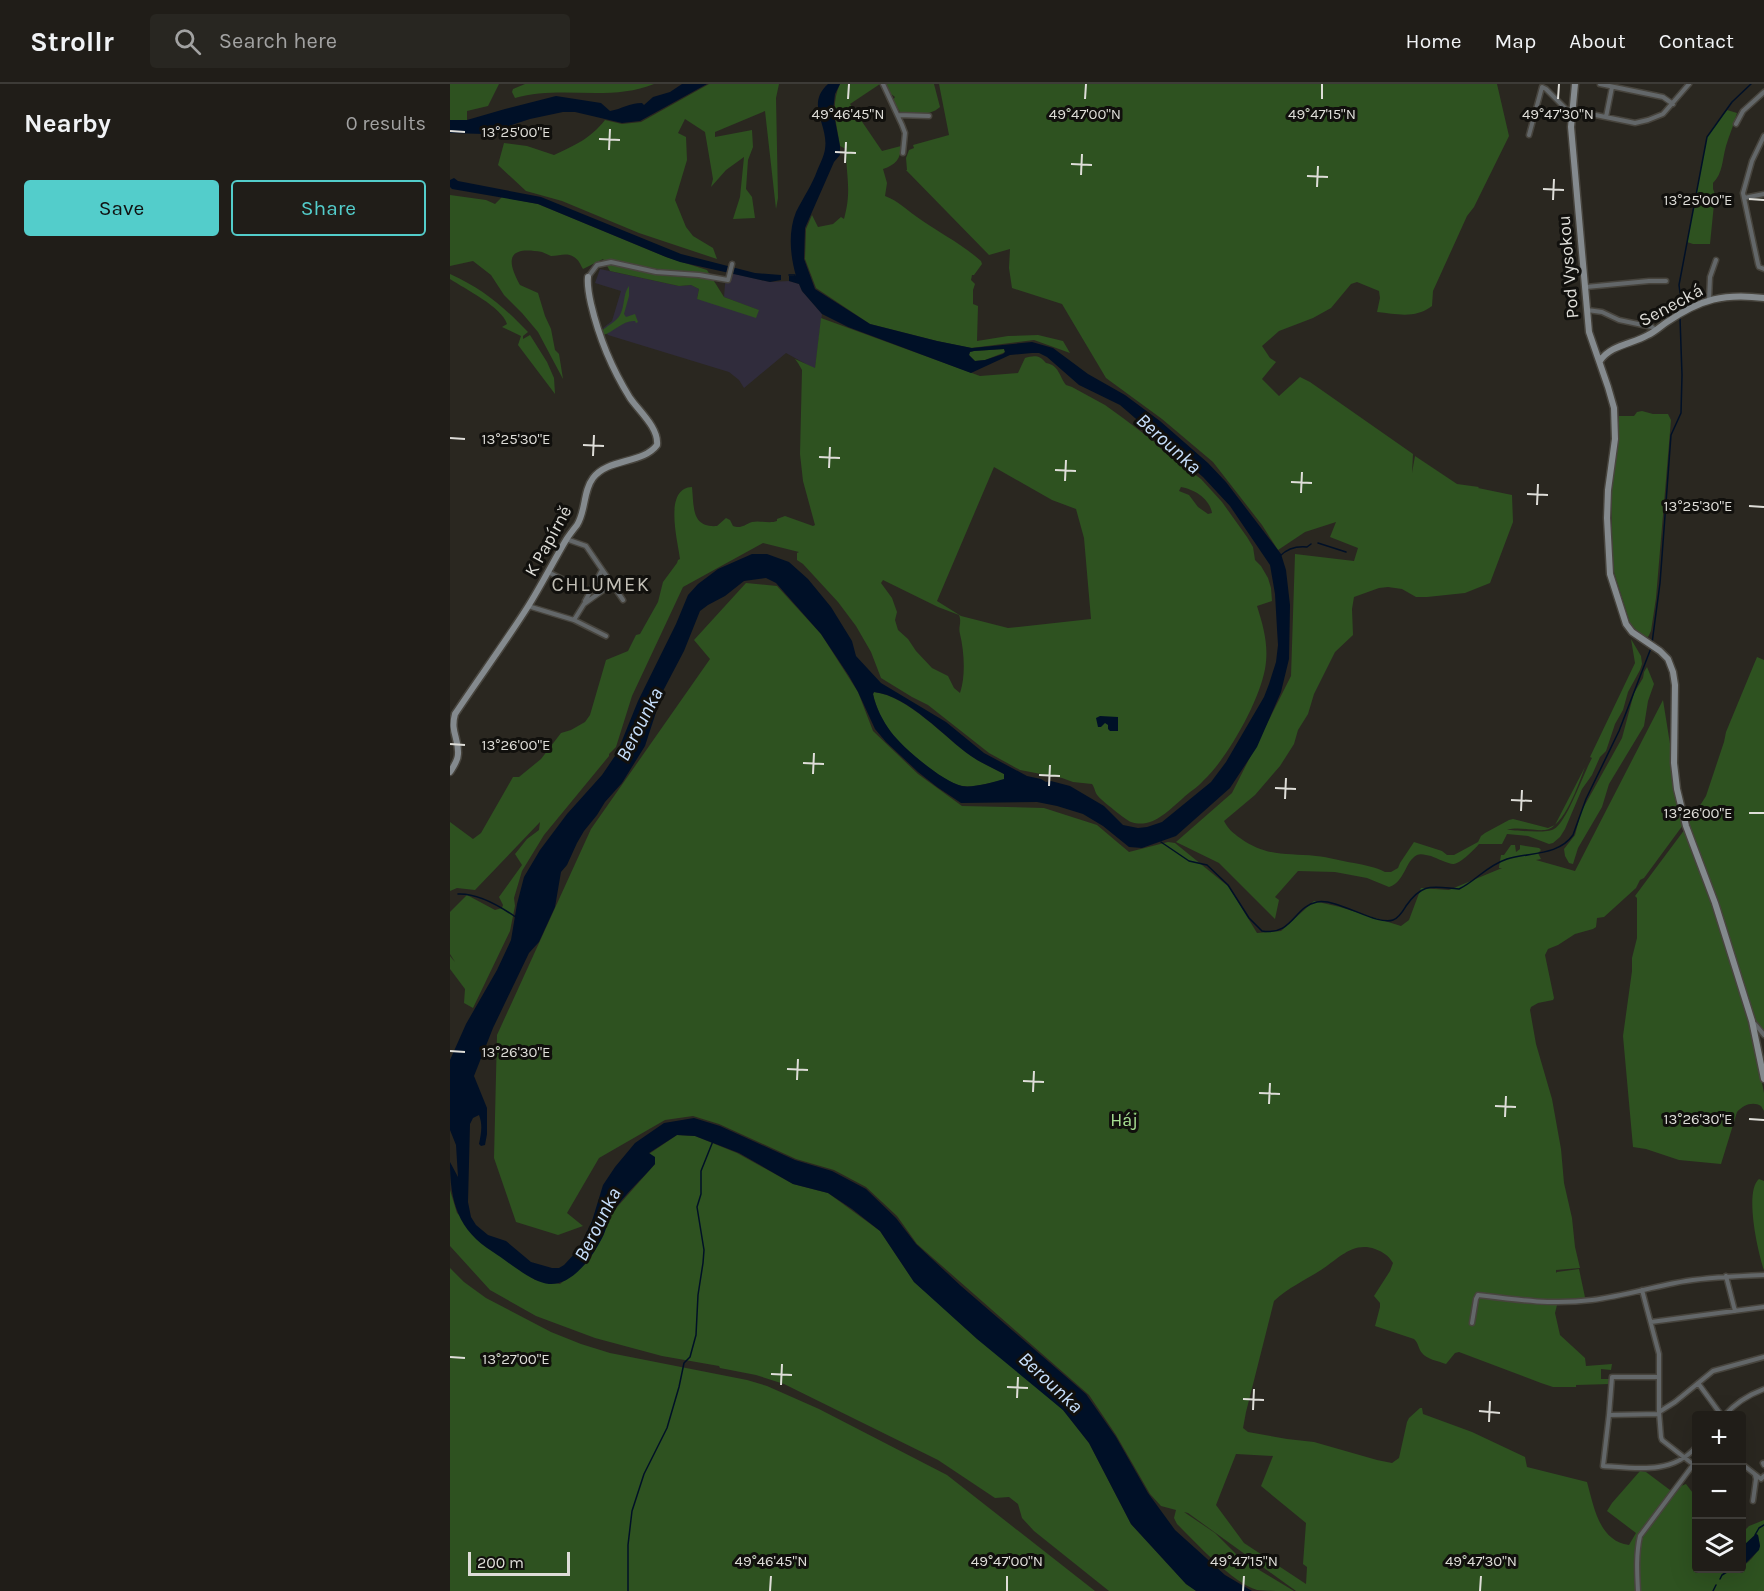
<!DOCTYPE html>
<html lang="en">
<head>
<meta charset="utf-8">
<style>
  :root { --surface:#201d18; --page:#282621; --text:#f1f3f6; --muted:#a2a2a2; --line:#3d3b37; --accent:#53cdcb }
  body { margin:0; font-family:Karla,sans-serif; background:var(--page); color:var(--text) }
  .controls { position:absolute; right:18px; bottom:18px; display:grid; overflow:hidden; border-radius:6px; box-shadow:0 6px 24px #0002 }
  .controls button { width:54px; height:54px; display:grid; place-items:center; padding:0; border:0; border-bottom:2px solid var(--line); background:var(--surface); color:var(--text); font:30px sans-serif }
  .scale { position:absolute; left:18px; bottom:15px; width:102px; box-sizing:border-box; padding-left:6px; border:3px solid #deddd8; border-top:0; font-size:16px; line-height:21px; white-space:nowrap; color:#deddd8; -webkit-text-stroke:4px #11100d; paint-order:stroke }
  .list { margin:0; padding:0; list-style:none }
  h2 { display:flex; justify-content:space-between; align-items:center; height:78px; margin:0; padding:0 24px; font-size:26px }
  h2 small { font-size:20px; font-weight:400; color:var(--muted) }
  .actions { display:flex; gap:12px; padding:18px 24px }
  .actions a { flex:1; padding:14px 0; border:2px solid var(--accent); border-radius:6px; text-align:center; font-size:21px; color:var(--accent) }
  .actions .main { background:var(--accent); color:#111 }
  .icon { flex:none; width:33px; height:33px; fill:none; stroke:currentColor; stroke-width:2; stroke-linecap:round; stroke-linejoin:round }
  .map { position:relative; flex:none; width:1314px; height:1507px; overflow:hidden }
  header { display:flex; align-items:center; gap:36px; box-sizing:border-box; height:84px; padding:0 30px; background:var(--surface); border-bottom:2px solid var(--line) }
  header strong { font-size:28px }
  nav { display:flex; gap:33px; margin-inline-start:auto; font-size:21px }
  .search { width:420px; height:54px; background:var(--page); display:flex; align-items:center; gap:15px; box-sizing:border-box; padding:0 21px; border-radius:6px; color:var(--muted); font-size:22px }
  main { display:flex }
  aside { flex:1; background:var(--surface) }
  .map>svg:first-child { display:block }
  .industrial { fill:#302c3c }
  .green { fill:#2e5220; fill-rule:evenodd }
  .water { fill:#001027; fill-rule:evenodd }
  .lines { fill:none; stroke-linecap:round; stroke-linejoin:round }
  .stream { stroke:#001027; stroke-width:1.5 }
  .street-casing { stroke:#47443d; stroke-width:7 }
  .secondary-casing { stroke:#47443d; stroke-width:9 }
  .street { stroke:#636769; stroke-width:4 }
  .secondary { stroke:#848a8e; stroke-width:6 }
  .ticks { fill:none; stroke:#deddd8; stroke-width:2 }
  .labels { text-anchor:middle; stroke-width:6; stroke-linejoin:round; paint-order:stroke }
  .street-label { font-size:18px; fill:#deddd8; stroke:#11100d }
  .park-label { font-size:18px; fill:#a9e294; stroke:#11100d }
  .water-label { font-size:20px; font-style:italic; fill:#c8e0fd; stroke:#11100d }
  .neighbourhood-label { font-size:20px; letter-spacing:1.5px; fill:#c2bfb6; stroke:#11100d }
  .ticks-label { font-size:15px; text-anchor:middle; fill:#deddd8; stroke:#11100d; stroke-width:6; stroke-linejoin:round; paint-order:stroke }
</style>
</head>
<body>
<header>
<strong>Strollr</strong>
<div class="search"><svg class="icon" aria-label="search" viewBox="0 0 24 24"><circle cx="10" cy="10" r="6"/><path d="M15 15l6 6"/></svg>Search here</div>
<nav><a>Home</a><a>Map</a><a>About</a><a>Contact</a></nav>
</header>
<main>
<aside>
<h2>Nearby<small>0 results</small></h2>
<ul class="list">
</ul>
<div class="actions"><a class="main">Save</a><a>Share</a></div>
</aside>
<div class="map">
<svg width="1314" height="1507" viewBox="0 0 1314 1507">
  <rect width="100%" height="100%" fill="#2a2720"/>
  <path class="industrial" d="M150,185L229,202L241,201L249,205L247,215L308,226L274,213L276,188L320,198L339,197L349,200L352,207L372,230L365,285L336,269L294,304L289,296L279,288L158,251L153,244L162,237L171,207L145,199Z"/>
  <path class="green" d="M0,0H49L38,22L17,27V36H0Z
    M75,0H204C161,18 110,1 65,14L62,8L63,5Z
    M259,0H329L326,14L328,114L326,125L315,27L265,48V53L302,46L303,63L298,76L296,105L302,113L305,134L283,135L290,113L294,73L276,86L261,103L263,95L255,48L235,35L228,49L236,53L237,76L225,116L236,143L243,152L263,164L267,175L189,149L112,117L76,107L48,81L54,59L77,62L104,71C125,61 140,55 155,36L172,40L191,38Z
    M390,0H430L400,20L432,67L451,62C451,75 445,81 433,85L437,99L435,112C450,118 454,124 467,133C488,148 512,160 531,177L532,180L524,191H522L521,196L525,200L523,206V220L528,222L527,257L558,252L588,251L613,257L620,269L584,256L521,264L487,257L420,240L366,204L355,175L356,145L362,131L368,143L383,140L391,133L394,135C402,106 396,93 396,65L390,62C387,40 380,22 390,0Z
    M436,0H484L490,23C479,33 463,30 450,28L443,16L445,13L441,10Z
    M489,0H1047L1059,52L1024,123L1017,132L983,207L982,222C965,235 947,230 927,228L930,214L929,207L907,198L901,200L881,224L863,234L829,247L812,262L820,274L826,278L812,295L829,312L850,293L860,298L963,370L962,389L965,372L1007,400L1029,403L1028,404L1062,411L1063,438L1040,499L1015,509L977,513H966L952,505L938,503L929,504L904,513L902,525L903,551L885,568L864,610L858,630L848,646L844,660L830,682L805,711L774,737C778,745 783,749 790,754C816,773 836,769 866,772C879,773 891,777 904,779C914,781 926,783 935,788H941L948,784L950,779L964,758L992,767L997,771H1004L1028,758L1031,752L1035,749L1059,736L1063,735L1098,744L1105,741L1135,683C1129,699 1114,744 1095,746C1082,747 1068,742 1057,746C1067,746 1095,750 1104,745C1117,738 1134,688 1142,674L1140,673L1185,579L1181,555L1191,572L1192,580L1190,586L1178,608L1173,626L1165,640L1156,667L1150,673L1142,691L1132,705L1115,745L1110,753L1103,759L1099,760L1078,752L1057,750L1052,760H1029C1026,764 1009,781 1003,780C999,780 986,774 981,772C976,771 971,769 967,771C955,777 955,798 939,803L917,794L885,788L848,787L825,813L829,816L825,835L769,779L726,758L782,709L841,592L845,470L904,477L908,464L880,453L886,438L855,448L828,466L812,441L763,378L712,335L656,294L612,220L562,204L559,184L560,165L539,171L456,86H457L456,74L459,66L464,64L463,61L499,51Z
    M1277,26L1287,29C1284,41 1279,51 1276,62C1272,76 1273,89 1263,99V105L1265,110L1260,160H1243L1237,158L1257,53L1264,42Z
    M0,111L36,116L45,120L52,113L88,120L216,173L257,186L274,213L309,226L306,234L247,215L249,205L241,201L229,202L160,187L153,175L133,185C130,180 129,176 124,173C116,168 110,172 101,172C98,171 95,169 92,168C59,162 55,174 70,201L88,209L95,232L101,245L105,266L109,270L113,295L88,248L72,229L54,211L41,191L23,177L0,182Z
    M0,190C33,205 53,222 78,248L73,252V255L80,251L97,278L104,294L105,310L68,261L71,252L52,243L57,240C52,223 15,205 0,195Z
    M179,202V212L174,230L176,233L185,230L188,238L186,239L185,237C173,236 164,248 153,251L151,247C157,242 166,238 170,231C175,222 173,209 179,202Z
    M371,234L530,292L568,289L575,274C584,271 590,271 596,279C609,281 609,292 616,301L622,303L655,321L673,334L706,359L713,367L751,395L772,418L797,453L803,463L805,476L811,482L818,494L821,504L822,517L807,522C814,544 819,563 815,585C809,618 777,675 753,697C747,704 739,708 732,715C718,727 702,745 681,738C676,736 651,716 648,712C645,709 645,704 642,700L623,698L612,694L570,686L539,669L478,621L462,613L431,594L421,568L406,542L388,518L353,480L347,476V469L349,468L313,459L233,503L182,612L166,663L159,670V672L94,751L72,787L64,814L65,822L60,847L23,924L14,919L15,905L0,885V872L5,878L0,870V828L17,811L45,826L52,824L53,821L49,813L72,781L65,770L77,755L89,746L90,738L25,806L7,804L0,807V738L23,755L31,749L63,693H69L91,675L111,649L121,646L135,638L140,631L156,576L178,567L186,551L190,550L208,518L213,498L227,479L228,476L230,475C228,458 213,404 242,403C244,422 241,444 267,442L276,434L280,436L283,442C291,445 294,441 302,438C310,436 319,440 327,437V435L335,432L363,442L365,441L353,397L350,370L352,286L348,279L345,275L365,284ZM544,383L602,416L626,425L634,454L641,535L558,544L511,532L487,517ZM731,403C744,405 760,415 762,429L758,430L748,423L739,411L729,407ZM433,496L488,523L509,531C512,538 508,543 510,550C514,567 516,591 510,609L504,604L498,592L482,584L466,567L458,555L448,546L445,536L447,528L442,514L431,499Z
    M554,265L555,268L553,269L535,276L525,277L519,271L520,268L524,267Z
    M1192,327L1203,330H1218L1221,336L1206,514L1201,547L1198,553L1193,552L1187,547L1180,539L1163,485L1161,412L1168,358L1169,332H1184L1187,328Z
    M296,499L327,502L371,550L408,608L423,647L468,690L512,722L594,724L647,741L679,768L718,758L725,759L779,803L807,849L831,847L864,817L890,823L951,842L959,836L971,804L999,806L1052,784H1049V783L1051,771H1054L1061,761H1065L1066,768L1070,765V761L1089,764L1091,766L1088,769L1091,775L1086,776L1125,787L1213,616L1233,741L1194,794L1190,796L1186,804L1154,833L1147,834L1146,843L1143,845L1125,850L1108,861L1098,865L1095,871L1104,914L1103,916L1088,919L1081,923L1080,926L1086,960L1102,1015L1111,1065L1114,1099L1122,1134L1125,1163L1130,1184L1106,1186V1189L1107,1188L1129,1185L1136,1218L1107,1221L1105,1229L1110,1251L1135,1274L1136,1282L1162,1280L1161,1286L1151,1285V1295H1160V1300L1126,1301V1303H1103L1091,1299L1009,1268L1005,1269L996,1280C988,1277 976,1275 972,1269C968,1264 969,1260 964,1255L925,1242L930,1223V1219L924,1212L940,1187L943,1179C938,1171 933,1168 925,1165C903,1157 888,1175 871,1186C855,1196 838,1204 824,1217L796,1328L793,1344L798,1348L837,1355L864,1358L927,1376L942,1379L949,1374L957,1338L959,1334L970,1324H972L973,1330L1022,1348L1075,1373L1077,1383L1137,1398C1144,1423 1149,1457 1179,1461L1186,1449L1157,1427L1162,1419L1190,1387L1196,1388L1220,1406L1236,1400L1246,1413V1484L1283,1485L1286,1487C1295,1482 1305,1473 1310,1462L1308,1451L1306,1450L1292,1463V1449L1299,1442L1314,1436V1507H1190L1185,1501V1507H846L738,1429L734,1428L765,1449L791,1475L844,1507C833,1507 817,1507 807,1506C783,1499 746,1459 727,1440L724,1434L726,1426L711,1422L700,1410L666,1351L639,1311L467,1160L447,1132L416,1103L384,1086L346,1075L269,1040L243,1032L215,1036L149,1074L117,1129L133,1142L108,1151L66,1138L44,1074L47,951L141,745L260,575L244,556ZM786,1370L823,1372L811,1402L856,1439L853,1480L857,1483L856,1500L794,1459L766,1421Z
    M1307,573L1314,576V949L1303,937L1237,742L1256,712L1274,658L1276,648Z
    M1197,583L1204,600L1198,617L1194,642L1159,700L1152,723L1128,764L1123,780L1119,779L1115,772L1114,765L1125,751L1131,728L1172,654L1184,609L1193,594L1194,588Z
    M424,608C458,612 494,653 521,672C531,679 543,684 554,690V696C543,698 524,704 513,702C495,700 451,663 440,647C432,636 426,624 423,610Z
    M1235,745L1263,819L1300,938L1314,1009V1027L1311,1022C1303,1017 1293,1021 1287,1028L1271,1080L1229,1076L1196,1065L1183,1063L1173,952L1182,887V874L1187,854V814L1185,812Z
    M227,1051L245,1052L287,1069L343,1100L378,1109L430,1147L464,1198L613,1326L639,1359L681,1440L736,1500L747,1507H659L584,1447L572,1434L568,1420L559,1413L545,1414L488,1376L334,1300L306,1291L270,1284L269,1282L212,1272L145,1254L86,1232L40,1206L0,1162V1106L7,1129L65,1182L85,1196L110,1200L138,1178L153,1152L161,1130L205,1080L199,1070Z
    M1309,1095L1314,1097V1186C1308,1169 1294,1107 1309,1095Z
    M0,1184L14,1198L36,1214L101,1248L131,1260L160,1269L297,1296L317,1302L369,1325L497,1391L645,1507H0Z"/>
  <path class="water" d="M232,0H257L190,37L172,39L125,28H113L80,35L34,50L0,49V36H17L55,25L106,12L151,19L160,27C172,25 179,19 192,19L194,21L203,13L220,8Z
    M378,0H390L385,10L383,26L390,62V71L384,78L355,144L354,175L365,205L420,240L487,257L522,264L582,258L603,264L638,290L675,311L710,337L758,379L776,398L831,470L836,486L840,521L839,575L831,608L807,663L780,704L726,752L692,764L679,763L653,742L633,730L607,722L587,718L511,719L487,703L468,688L436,658L425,645L408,608L399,592L371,550L326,499L316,494L294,497L275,512L258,521L250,527L234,567L213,607L195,662L172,699L155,718L147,731L134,747L127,759L117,781L111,788L105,823L89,858L79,869L43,944L24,992L37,1024V1050L35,1061L31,1062L29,1060C31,1050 33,1041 29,1031L23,1034L20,1040L18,1118L21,1133L26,1141L38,1151L56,1157L81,1178L102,1184H109L114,1181L128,1166L142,1137L153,1101L165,1083L185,1059L214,1039L244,1034L270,1042L345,1076L382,1087L416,1105L446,1134L466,1160L511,1202L636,1310L666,1353L698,1409L725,1446L775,1491L802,1507H746L736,1500L681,1440L639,1359L613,1326L527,1255L464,1198L430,1147L402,1125L378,1109L343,1100L289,1069L245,1052L227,1051L199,1069L205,1073V1080C191,1096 174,1111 162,1129C158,1135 157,1143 154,1150C145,1170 123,1202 99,1200C83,1199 57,1177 43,1168C8,1146 0,1118 0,1078L8,1093L6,1061L0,1046V976L16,940L47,886L61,856L67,820L74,793L90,766L117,730L152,691L167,669L188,617L226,540L238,511L248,500L268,485L302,470H317L339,478L358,495L381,523L402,557L406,572L431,599L496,638L534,669L577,692L591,695L596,698L601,697L620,702L654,722L673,741L688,744L697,743L712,738L761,698L776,678L814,613L819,600L826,578L828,561L827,545L825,510L820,481L780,422L753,393L670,321L629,301L597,273L589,269H582L560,271L521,289L398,243L372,230L352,207L349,200L339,197V192H346C340,171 338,148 346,128C353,114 362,101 367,87C370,80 374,72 375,65C379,40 355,21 378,0ZM554,265L555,268L553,270L535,276L525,277L519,271L520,268L524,267ZM424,608C459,612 494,653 521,672C531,679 543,684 554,690V695C544,698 523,704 512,702C493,698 453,664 441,648C433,637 426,624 423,610Z
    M4,94L8,97L91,113L231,170L305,189L331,191V196L320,198L230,178L216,173L88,120L2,105L0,103V96Z
    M650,632L668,633V647H660L658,645V641L655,639L651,643H648L646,634Z
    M1306,1450L1308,1451L1310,1462L1309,1466L1292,1483V1463Z"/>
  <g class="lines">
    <path class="stream" d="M339,191H345V194
      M1230,209L1229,201L1257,53L1282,18L1301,0
      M868,459L896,468
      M830,472C838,464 847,462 857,463L861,460
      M1202,559L1210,499L1221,351L1231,329L1232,291L1230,234
      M711,758L739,777L757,781L778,801L799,834L812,847C843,852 844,822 867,818C888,814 926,842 943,836C949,834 953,827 956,822C973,798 982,803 1009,805C1026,797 1036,782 1057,775C1080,768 1108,772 1123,751L1136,715L1169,647L1201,564
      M8,810C28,809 50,822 67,834
      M1305,1451L1309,1444L1314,1441
      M1270,1495L1272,1491L1283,1484
      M178,1507V1461L182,1427L194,1390L217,1344L229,1303L234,1279L240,1273L246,1251L248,1211L253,1179L254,1166L247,1123L251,1110V1087L263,1057
      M1263,1507L1266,1501"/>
    <defs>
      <path id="street" d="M433,0L452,41L455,49L453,69
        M1150,0L1213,13L1223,20
        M448,31L479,32
        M1156,33L1162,3
        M1286,40L1293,27L1314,8
        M1079,51L1092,3L1096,5L1116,25L1185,39L1198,36L1213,30L1239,0
        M1314,52L1302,77L1293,109L1294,114L1314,110
        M1294,114L1308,180L1309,183L1314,185
        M138,193L147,181L161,178L206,188L249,191L278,196L282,180
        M1136,203L1199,197H1216
        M1259,216L1260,193L1266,176
        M1137,226L1152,228L1169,236L1202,243L1206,246
        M116,455L136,462L173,516
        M98,488L124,501L133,502L139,510
        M135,517L152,486
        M78,522L124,536L156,552
        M124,536L134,520L162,500
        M1305,940L1314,951
        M1276,1192L1285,1227
        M1192,1206L1209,1270V1328L1211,1353L1212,1356L1244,1381
        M1201,1238L1314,1223
        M1022,1239L1026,1215L1028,1211C1067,1216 1103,1221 1142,1216C1174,1212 1205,1202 1236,1197C1262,1193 1288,1192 1314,1191
        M1209,1293H1162L1159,1331L1209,1330
        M1248,1299L1272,1332
        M1209,1328L1225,1318L1263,1287L1314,1273
        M1159,1331L1153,1382C1185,1384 1222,1391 1246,1363
        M1274,1332C1285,1319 1298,1311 1314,1305
        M1313,1379L1314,1381
        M1292,1380L1311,1395L1314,1392
        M1303,1417L1306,1395L1305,1391
        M1188,1507C1187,1488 1186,1470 1190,1452L1246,1377"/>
      <path id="secondary" d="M1125,0L1121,43L1139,248L1158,303L1164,324L1165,355L1158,406L1157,434L1160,490L1176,540L1182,548L1210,567L1218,575L1223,588L1225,601L1224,679L1227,705L1236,742L1265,819L1302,937L1314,995
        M1150,277C1160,261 1183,260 1198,251C1205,248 1211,242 1217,238C1251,215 1274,209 1314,214
        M0,688C3,683 8,677 8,670C9,654 0,648 5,630C29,594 54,560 77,524C91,502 103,478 116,456C119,451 123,446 127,441C136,427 133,407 143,394C158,374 193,380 207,361C209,344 189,327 180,314C162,285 149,254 141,220C139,211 137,202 138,193"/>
    </defs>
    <use href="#street" class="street-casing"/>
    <use href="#secondary" class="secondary-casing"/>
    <use href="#street" class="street"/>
    <use href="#secondary" class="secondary"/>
  </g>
  <path class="ticks" d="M398,15L399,0M635,15L636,0M872,15V0M1108,15L1109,0M0,47L15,48M149,55L170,56M159,66L160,45M385,68L406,69M395,79L396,58M621,80L642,81M631,91L632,70M857,92L878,93M867,103L868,82M1093,105L1114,106M1299,115L1314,116M1103,116L1104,95M0,354L15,355M133,361L154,362M143,372L144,351M369,373L390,374M379,384L380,363M605,386L626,387M615,397L616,376M841,398L862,399M851,409L852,388M1077,410L1098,411M1087,421L1088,400M1299,422L1314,423M0,660L15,661M353,679L374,680M363,690L364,669M589,691L610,692M599,702L600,681M825,704L846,705M835,715L836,694M1061,716L1082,717M1071,727L1072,706M1299,729H1314M0,967L15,968M337,985L358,986M347,996L348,975M573,997L594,998M583,1008L584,987M809,1009L830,1010M819,1020L820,999M1045,1022L1066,1023M1055,1033L1056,1012M1299,1035L1314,1036M0,1273L15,1274M321,1290L342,1291M331,1301L332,1280M557,1303L578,1304M567,1314L568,1293M793,1315L814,1316M803,1326L804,1305M1029,1327L1050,1329M1039,1338L1040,1317M320,1507L321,1492M557,1507V1492M793,1507L794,1492M1030,1507L1031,1492"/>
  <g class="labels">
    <g class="street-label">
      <text transform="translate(1118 183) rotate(-95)" y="6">Pod Vysokou</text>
      <text transform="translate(1221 221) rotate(-28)" y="6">Senecká</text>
      <text transform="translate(98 457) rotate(-61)" y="6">K Papírně</text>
    </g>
    <g class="park-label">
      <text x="674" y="1042">Háj</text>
    </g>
    <g class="water-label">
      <text transform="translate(719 359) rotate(42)" y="7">Berounka</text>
      <text transform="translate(189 640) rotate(-63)" y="7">Berounka</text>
      <text transform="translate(147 1140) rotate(-63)" y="7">Berounka</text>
      <text transform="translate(601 1298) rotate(43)" y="7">Berounka</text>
    </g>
    <g class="neighbourhood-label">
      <text x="151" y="507">CHLUMEK</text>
    </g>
  </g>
  <g class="ticks-label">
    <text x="398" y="35">49°46'45"N</text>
    <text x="635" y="35">49°47'00"N</text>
    <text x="872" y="35">49°47'15"N</text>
    <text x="1108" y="35">49°47'30"N</text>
    <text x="66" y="53">13°25'00"E</text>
    <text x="1248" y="121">13°25'00"E</text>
    <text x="66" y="360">13°25'30"E</text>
    <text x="1248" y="427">13°25'30"E</text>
    <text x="66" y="666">13°26'00"E</text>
    <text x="1248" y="734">13°26'00"E</text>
    <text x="66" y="973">13°26'30"E</text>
    <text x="1248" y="1040">13°26'30"E</text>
    <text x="66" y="1280">13°27'00"E</text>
    <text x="321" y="1482">49°46'45"N</text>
    <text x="557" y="1482">49°47'00"N</text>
    <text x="794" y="1482">49°47'15"N</text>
    <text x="1031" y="1482">49°47'30"N</text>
  </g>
</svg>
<div class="controls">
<button>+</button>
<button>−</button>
<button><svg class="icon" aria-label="layers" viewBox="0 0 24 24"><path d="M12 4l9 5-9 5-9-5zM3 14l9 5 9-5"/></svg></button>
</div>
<div class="scale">200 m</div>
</div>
</main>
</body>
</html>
